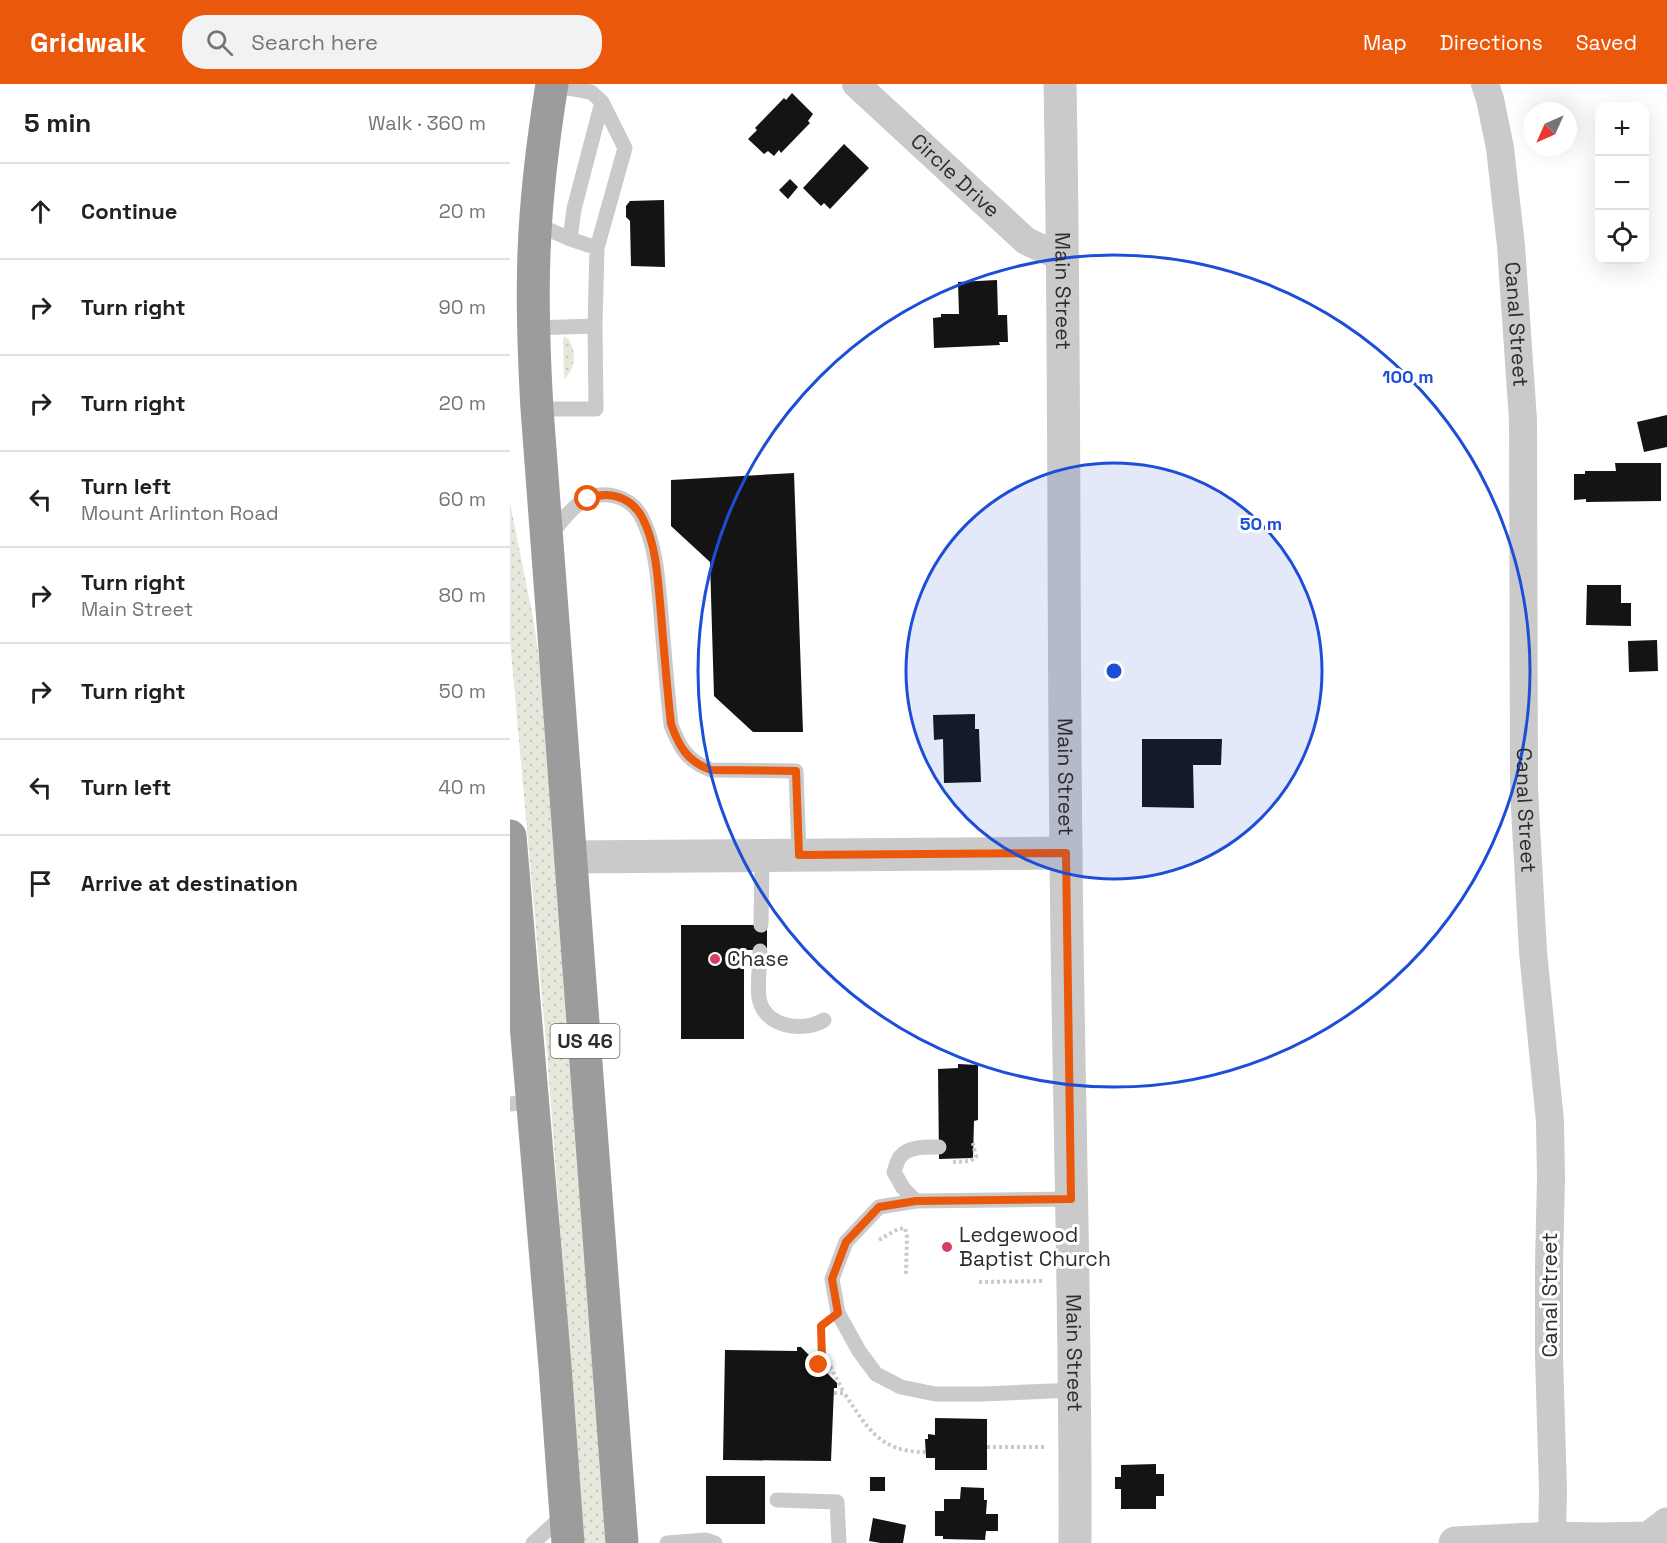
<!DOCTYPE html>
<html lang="en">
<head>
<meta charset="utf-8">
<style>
  :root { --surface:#fff; --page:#f2f2f2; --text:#202124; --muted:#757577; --line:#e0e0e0; --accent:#ea580c }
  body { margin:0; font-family:"Space Grotesk",sans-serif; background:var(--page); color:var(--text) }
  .controls { position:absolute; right:18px; top:18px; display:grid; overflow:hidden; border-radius:12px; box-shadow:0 6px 24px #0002 }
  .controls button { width:54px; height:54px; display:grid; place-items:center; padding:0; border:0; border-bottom:2px solid var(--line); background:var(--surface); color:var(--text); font:30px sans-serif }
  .compass { position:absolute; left:1013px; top:18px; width:54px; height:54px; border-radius:50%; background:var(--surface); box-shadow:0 6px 24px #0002; rotate:225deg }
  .stop { position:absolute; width:18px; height:18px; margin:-14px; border:4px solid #ea580c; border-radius:50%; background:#fff }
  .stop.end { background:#ea580c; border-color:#fff; box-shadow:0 2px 6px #0008 }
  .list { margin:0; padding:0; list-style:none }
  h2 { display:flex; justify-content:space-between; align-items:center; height:78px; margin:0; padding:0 24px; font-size:26px }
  h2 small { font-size:20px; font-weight:400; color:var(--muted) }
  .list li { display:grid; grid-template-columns:39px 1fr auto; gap:18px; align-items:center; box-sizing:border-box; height:96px; padding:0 24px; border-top:2px solid var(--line) }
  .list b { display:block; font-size:22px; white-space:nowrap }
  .list p { margin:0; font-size:20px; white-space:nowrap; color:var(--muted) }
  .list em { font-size:20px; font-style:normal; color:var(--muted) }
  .icon { flex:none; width:33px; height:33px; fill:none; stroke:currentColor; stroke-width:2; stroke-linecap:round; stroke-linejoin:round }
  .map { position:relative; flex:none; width:1157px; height:1459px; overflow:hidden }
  header { display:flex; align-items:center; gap:36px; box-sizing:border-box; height:84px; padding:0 30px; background:var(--accent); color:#fff }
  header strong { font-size:28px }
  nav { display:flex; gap:33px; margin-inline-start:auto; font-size:21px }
  .search { width:420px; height:54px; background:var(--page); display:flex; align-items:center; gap:15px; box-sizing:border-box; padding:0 21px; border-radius:24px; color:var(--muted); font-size:22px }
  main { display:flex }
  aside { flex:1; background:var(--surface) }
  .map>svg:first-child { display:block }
  .grass { fill:url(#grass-dots) }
  .building { fill:#141414 }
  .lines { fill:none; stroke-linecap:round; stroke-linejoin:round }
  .path { stroke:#cacaca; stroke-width:4; stroke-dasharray:3 3; stroke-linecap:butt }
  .service { stroke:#cacaca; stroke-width:15 }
  .minor { stroke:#cacaca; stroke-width:28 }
  .tertiary { stroke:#cacaca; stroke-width:33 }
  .trunk { stroke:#9c9c9c; stroke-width:33 }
  .route { stroke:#ea580c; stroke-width:8 }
  .ring { fill:none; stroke:#1d4ed8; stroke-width:3 }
  .poi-dot { fill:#d24164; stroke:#fff; stroke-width:2 }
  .labels { text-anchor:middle; stroke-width:6; stroke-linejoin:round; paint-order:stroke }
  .shield { fill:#fff; stroke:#6c6c6c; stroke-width:1.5 }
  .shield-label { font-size:20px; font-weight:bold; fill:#2d2d2d }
  .street-label { font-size:21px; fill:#2d2d2d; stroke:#fff }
  .poi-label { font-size:21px; fill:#2d2d2d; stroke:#fff; text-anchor:start }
  .centre { fill:#1d4ed8; stroke:#fff; stroke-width:3 }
  .ring-label { font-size:18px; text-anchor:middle; font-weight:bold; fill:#1d4ed8; stroke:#fff; stroke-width:6; stroke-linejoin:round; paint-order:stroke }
</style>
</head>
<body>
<header>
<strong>Gridwalk</strong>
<div class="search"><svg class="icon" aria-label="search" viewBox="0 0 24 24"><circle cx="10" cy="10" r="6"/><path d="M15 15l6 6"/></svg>Search here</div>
<nav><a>Map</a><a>Directions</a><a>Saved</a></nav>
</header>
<main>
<aside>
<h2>5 min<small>Walk · 360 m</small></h2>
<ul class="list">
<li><svg class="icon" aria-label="ahead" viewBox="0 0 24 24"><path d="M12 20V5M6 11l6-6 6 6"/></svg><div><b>Continue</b></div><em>20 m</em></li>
<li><svg class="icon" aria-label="right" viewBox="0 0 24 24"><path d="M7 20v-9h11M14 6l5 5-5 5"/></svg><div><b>Turn right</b></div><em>90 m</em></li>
<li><svg class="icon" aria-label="right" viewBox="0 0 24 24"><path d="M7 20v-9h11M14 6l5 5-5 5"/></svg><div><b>Turn right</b></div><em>20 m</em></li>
<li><svg class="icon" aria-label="left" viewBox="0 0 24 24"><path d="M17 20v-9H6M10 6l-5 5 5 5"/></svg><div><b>Turn left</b><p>Mount Arlinton Road</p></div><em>60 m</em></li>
<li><svg class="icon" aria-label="right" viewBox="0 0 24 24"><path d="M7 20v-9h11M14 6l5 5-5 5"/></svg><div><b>Turn right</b><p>Main Street</p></div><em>80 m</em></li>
<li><svg class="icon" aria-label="right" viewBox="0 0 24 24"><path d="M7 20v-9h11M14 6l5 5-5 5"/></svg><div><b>Turn right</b></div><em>50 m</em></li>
<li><svg class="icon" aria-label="left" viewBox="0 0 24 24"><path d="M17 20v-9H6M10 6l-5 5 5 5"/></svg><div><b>Turn left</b></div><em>40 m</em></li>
<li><svg class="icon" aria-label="arrive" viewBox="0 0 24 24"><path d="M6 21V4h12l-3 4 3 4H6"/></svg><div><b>Arrive at destination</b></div></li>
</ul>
</aside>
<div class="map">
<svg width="1157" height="1459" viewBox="0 0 1157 1459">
  <defs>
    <pattern id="grass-dots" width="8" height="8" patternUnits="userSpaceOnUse" patternTransform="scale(1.5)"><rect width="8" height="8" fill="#e5e9dc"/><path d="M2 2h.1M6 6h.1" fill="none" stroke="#c5c8bd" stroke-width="1.8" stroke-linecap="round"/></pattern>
  </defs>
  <rect width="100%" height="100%" fill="#fff"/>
  <path class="grass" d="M55,252C67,262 67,285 54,295L53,255Z
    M0,419L23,533L30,581L96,1459H74L37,969L0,556Z"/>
  <path class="building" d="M282,9L303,30L298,37L300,39L271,69L269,66L264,72L258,67L254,70L238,55L247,46L245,44L274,14L276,16Z
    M334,60L359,84L320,125L314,119L311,122L293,104Z
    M280,95L288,103L278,115L269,106Z
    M154,116L155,183L121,182L120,137L116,133V122L120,117Z
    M487,196L488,231H497L498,258H489L490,261L424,264L423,234L431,233V230H449L448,198Z
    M1157,331V363L1134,368L1127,338Z
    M1105,379H1151V417L1076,418V415L1064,416V390H1075V387H1106Z
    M284,389L293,648H243L204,612L200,478L161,442V396Z
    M1077,501H1111V519H1121V542L1076,541Z
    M1147,556L1148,587L1119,588L1118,557Z
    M465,630V645H469L471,698L434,699L433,655L424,656L423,631Z
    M632,655H712L711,681H683L684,724L632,723Z
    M171,841H257V866H234V955H171Z
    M448,980L468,981V1036L464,1037L463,1074L429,1075L428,985L448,984Z
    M287,1263H291L327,1299V1304H324L321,1377L213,1376L215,1266L287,1267Z
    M425,1334L477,1335V1386H425V1374H416L415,1355H418V1350L425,1351Z
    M646,1380V1390H654V1412H646V1425H611V1405H605V1393H611V1381Z
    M196,1392H255V1440H196Z
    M360,1393H375V1407H360Z
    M451,1403L474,1404V1416H477L476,1430H488V1447H476L475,1456L433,1455V1452H425V1427H434V1415H450Z
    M363,1434L396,1441L393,1459H371L359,1457Z"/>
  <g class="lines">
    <path class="path" d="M443,1078L460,1077L466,1073L463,1059
      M369,1156L388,1145L395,1144L397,1153L396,1190
      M469,1198L532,1197
      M312,1274L320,1282L334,1309
      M309,1281L312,1274L311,1244
      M324,1309H334C358,1344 369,1368 415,1368
      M477,1363H534"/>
    <path class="service" d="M26,140L60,155L87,164L115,64L92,18L81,8L42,1
      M60,155L64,125L92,18
      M23,244L85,242
      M27,325H86L85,242L87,164
      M39,452C49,441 59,426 71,418C93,404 122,411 133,436C147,465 148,499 151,530C154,567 157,604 161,641C170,664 177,677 201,686L286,687L289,771
      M251,841L252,772
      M250,867C250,882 247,899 249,914C254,943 293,949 314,936
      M0,1020L23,1018
      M561,1115L406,1117L369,1123L336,1158L322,1195L328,1229L349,1267L366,1290L391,1303L425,1310H472L565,1306
      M406,1117L393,1104L384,1088C386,1083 387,1077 390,1073C398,1062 417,1063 429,1063
      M267,1416L327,1418L329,1459
      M23,1459L54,1431
      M157,1459L196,1456L205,1459"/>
    <g class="minor">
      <path id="s1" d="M346,0L516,157L540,168H553"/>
      <path id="s2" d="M975,0L980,15L990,64L1001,162L1013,336L1014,706L1023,868L1040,1037L1041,1094L1039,1180V1271L1043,1407L1042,1454"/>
    </g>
    <g class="tertiary">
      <path id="s3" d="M550,0C555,257 553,513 556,770C558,1000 566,1229 565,1459"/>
      <path d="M61,773L556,769"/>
      <path d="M945,1459L1042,1454L1087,1455L1139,1454L1157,1440"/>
    </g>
    <path class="trunk" d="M42,0C33,56 26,112 24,169C22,221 24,273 27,325L112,1459
      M0,752L45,1282L58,1459"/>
  </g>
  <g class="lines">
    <path class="route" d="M78,415C99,406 122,413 133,435C147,463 148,498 151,530C154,567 157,604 161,640C169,663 178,678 201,686L286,687L289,771L556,769L561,1115L406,1117L369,1123L336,1158L322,1195L328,1229L311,1242L312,1274L309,1281"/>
  </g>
  <circle cx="604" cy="587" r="208" fill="#1d4ed8" fill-opacity=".12"/>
  <g class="ring">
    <circle cx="604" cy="587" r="208"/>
    <circle cx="604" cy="587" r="416"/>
  </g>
  <g class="poi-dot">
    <circle cx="205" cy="875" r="6"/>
    <circle cx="437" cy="1163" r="6"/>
  </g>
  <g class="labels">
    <rect class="shield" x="40.5" y="940" width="69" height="34" rx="4.5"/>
    <g class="shield-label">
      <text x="75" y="964">US 46</text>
    </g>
    <g class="street-label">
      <text dy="7" stroke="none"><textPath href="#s1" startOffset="135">Circle Drive</textPath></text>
      <text dy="7" stroke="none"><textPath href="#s3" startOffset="207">Main Street</textPath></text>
      <text dy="7" stroke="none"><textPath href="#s2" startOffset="243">Canal Street</textPath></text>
      <text dy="7" stroke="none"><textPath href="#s3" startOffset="693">Main Street</textPath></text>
      <text dy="7" stroke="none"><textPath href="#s2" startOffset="729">Canal Street</textPath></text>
      <text transform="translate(1040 1211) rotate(-90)" y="7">Canal Street</text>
      <text dy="7" stroke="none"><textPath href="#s3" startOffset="1269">Main Street</textPath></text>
    </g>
    <g class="poi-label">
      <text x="217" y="882">Chase</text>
      <text x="449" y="1158">Ledgewood<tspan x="449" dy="24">Baptist Church</tspan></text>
    </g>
  </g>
  <circle cx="604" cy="587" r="9" class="centre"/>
  <g class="ring-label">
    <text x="898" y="299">100 m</text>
    <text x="751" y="446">50 m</text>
  </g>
</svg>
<div class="controls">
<button>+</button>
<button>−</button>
<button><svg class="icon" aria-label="locate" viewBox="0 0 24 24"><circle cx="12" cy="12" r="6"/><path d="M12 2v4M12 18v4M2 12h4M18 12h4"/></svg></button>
</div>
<svg class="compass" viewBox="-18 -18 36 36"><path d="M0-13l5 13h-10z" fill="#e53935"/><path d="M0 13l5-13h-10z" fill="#757577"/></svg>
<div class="stop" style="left:78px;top:415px"></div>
<div class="stop end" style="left:309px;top:1281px"></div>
</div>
</main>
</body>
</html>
